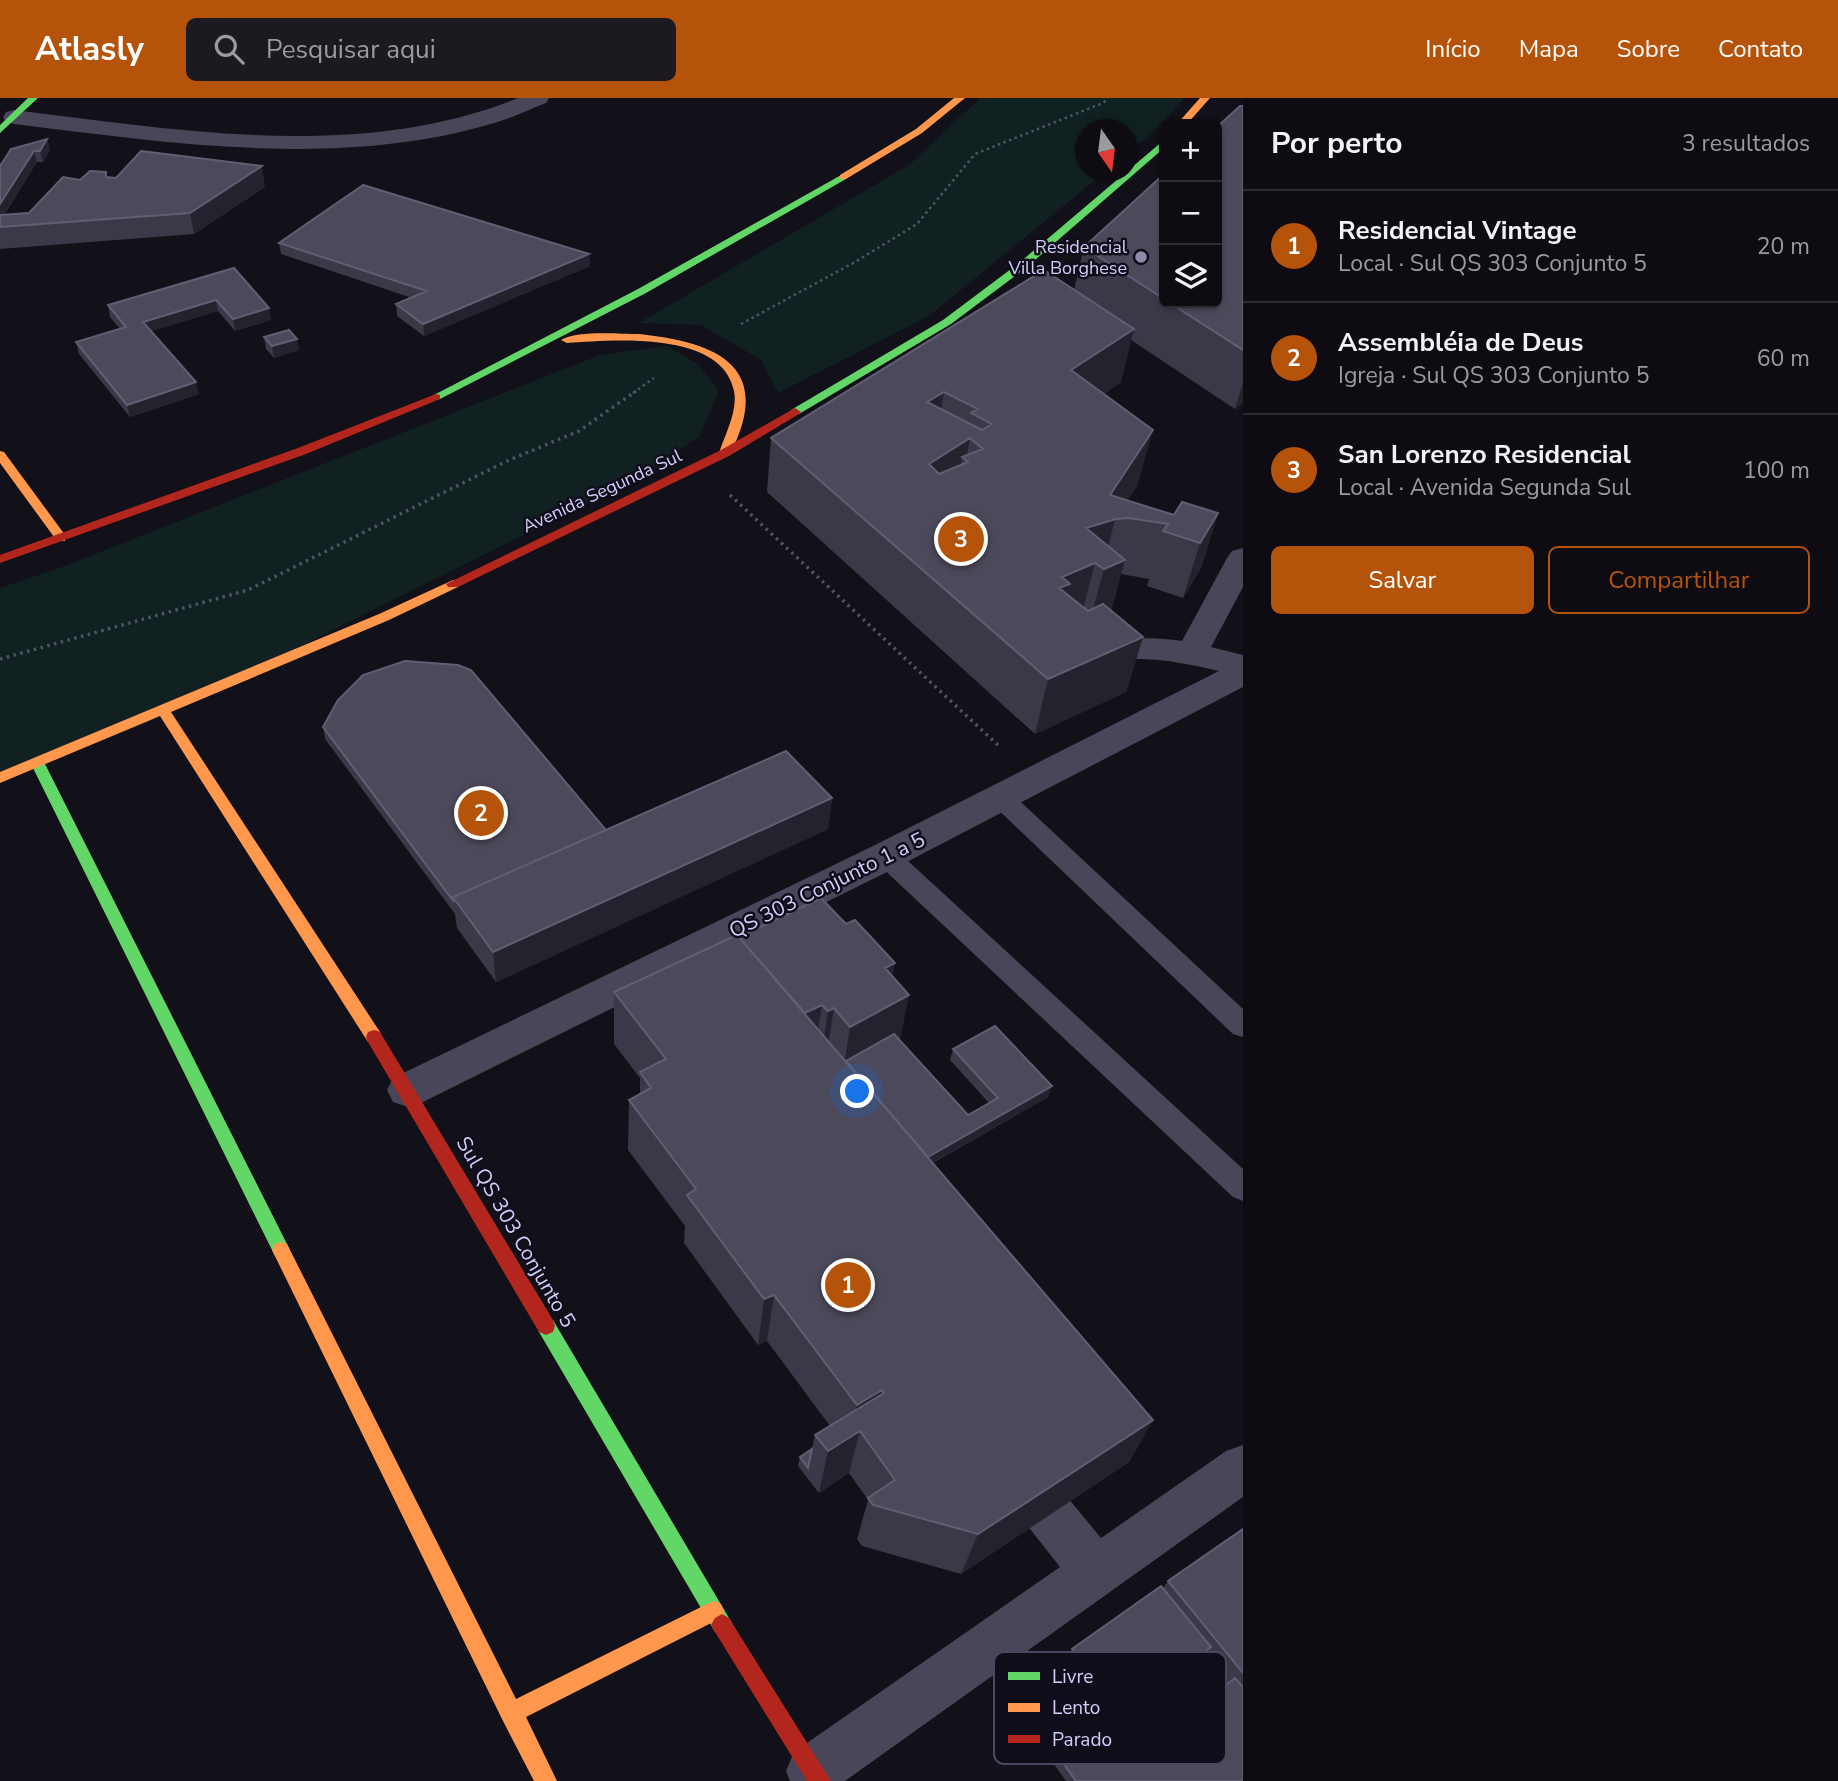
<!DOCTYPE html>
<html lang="pt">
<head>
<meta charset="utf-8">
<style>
  :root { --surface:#0e0c12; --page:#1c1a20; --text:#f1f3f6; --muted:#9b9b9f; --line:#2e2c32; --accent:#b45309 }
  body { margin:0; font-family:"Nunito Sans",sans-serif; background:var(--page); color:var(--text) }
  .controls { position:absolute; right:21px; top:21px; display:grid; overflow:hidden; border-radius:10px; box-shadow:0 2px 5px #0004 }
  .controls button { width:63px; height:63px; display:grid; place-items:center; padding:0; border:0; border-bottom:2px solid var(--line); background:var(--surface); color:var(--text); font:35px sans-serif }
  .compass { position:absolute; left:1075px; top:21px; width:63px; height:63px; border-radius:50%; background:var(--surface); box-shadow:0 2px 5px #0004; rotate:166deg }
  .you { position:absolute; left:858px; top:994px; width:24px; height:24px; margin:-18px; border:5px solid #fff; border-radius:50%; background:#1a73e8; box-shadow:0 0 0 10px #1a73e833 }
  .badge { display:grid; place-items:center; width:46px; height:46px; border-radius:50%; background:var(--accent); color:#fff; font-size:23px; font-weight:700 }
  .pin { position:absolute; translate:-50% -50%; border:4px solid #fff; box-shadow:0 2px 7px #0006 }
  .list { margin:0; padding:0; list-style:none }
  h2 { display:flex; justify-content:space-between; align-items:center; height:91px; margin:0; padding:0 28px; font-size:30px }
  h2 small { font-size:23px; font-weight:400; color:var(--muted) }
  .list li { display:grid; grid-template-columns:46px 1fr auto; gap:21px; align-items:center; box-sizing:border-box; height:112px; padding:0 28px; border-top:2px solid var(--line) }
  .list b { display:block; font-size:26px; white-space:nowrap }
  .list p { margin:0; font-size:23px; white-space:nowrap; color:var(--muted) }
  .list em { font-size:23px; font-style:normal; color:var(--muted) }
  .actions { display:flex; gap:14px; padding:21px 28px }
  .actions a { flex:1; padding:16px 0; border:2px solid var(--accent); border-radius:10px; text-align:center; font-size:24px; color:var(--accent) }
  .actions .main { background:var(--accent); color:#fff }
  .icon { flex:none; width:38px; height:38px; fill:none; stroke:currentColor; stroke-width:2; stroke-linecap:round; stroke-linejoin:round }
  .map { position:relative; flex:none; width:1243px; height:1683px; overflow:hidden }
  header { display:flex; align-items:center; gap:42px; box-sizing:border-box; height:98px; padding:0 35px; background:var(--accent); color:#fff }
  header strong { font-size:33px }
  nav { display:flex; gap:38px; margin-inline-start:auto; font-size:24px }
  .search { width:490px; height:63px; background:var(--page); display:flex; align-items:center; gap:18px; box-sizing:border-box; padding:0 24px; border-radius:10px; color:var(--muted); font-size:26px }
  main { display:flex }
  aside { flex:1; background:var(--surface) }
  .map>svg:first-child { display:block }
  .green { fill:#112122 }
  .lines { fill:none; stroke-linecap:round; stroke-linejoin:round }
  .path-far1 { stroke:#4b5761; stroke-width:2.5; stroke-dasharray:2.5 3.5; stroke-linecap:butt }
  .path { stroke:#4b5761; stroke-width:3.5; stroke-dasharray:2.5 4.5; stroke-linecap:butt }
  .lane { fill:#484658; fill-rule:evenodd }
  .street { fill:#484658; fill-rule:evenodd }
  .fast { fill:#63d668; fill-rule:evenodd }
  .slow { fill:#ff974d; fill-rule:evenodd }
  .jam { fill:#b3261e; fill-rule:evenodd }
  .wall { fill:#3b3947; fill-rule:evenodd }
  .shaded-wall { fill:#24222c }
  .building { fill:#4c495b; stroke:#615e74; stroke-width:2; fill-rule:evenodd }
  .poi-dot { fill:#8f8bab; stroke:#100d1b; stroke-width:2.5 }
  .labels { text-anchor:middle; stroke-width:5; stroke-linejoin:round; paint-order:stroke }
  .far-poi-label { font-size:18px; fill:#d3cdfa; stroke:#100d1b; text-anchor:end }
  .far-street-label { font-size:18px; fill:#d3cdfa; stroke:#100d1b }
  .street-label { font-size:21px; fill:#d3cdfa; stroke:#100d1b }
  .key { fill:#100d1b; stroke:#4a475e; stroke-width:2 }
  .key-label { font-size:19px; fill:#d3cdfa }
</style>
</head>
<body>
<header>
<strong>Atlasly</strong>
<div class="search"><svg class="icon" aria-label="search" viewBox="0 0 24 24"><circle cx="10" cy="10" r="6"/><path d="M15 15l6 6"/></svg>Pesquisar aqui</div>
<nav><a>Início</a><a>Mapa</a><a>Sobre</a><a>Contato</a></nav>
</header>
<main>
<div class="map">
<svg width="1243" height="1683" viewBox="0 0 1243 1683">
  <rect width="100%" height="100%" fill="#121018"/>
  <path class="green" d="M980,0H1184L1160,28L1128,55V32H1086V74H1105L929,218L778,295L761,262L701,227L639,225L909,67Z
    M667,248L698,266L719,293L699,339L632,383L145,626L0,679V490L62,469L600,257Z"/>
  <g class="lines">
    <path class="path-far1" d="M741,226L855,164L917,126L975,56L1103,5L1108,0
      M633,295L654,280"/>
    <path class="path" d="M730,397L1000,649
      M0,561L248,492L507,363L579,333L636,293"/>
    <path class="lane" d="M999,689L1008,692L1243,911V939L1233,936L990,704L987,698L990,692Z
      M886,749L895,751L1243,1071V1103L1233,1099L877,765L873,758L877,751Z"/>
    <path class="street" d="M518,0H549L546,5C528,12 510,21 491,26C336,71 171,45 14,26L6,24L3,19L6,14L14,12C179,32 359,64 518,0Z
      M1243,450V489L1211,549L1243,557V589L899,768L423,1004L408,1009L393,1004L387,992L393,980L873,748L1219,573C1190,566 1161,560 1131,561C1112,562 1094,572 1076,567L1071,559L1076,551C1112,541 1144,537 1182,543L1227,460L1232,453Z
      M1243,1347V1399L845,1683H790L786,1673L794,1654L1060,1469L1001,1394L994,1377L1001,1360L1018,1353L1035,1360L1101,1440L1226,1353Z"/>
    <path class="fast" d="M28,0H38L0,35V27Z
      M1164,42V50L1027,169L951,226L799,316H791V312L943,222L1019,165Z
      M843,76L848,79L846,81L646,195L440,301L436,302L430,299L638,191Z
      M38,661L45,666L287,1146L290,1152L287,1158L281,1160L275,1158L31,666Z
      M546,1219L553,1222L729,1520L733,1527L729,1534L722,1538L715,1534L539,1234L537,1228L539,1222Z"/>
    <path class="slow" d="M954,0H965L922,35L846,81H840V77L916,31Z
      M1200,0H1210L1187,26H1177Z
      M638,236C717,244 776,268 729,358H721L719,355C725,336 738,313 734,293C722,232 612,242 567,245L561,242C576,232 620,236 638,236Z
      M0,353L4,354L65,437V443H57L0,365Z
      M453,482L460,486L458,489L389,522L171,614L380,934L382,939L380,944H368L160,618L0,685V674L379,516Z
      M281,1144L287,1146L516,1601L707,1506L714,1503L721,1506L724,1513L721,1520L526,1619L557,1683H534L503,1623L272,1152L275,1146Z"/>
    <path class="jam" d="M436,296L440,297V301L306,356L0,465V457L298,350Z
      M795,310L801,314L799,316L729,358L458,489H448L446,486L721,352Z
      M374,932L380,934L553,1222L555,1228L553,1234L546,1237L539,1234L368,944L366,939L368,934Z
      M722,1516L729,1520L831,1683H807L715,1534L711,1527L715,1520Z"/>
  </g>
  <path class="wall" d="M1243,8V305L1235,311L1131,242L1121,284L1104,296L1138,386L1127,403L1174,417L1218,415L1201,470L1183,500L1147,488L1149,481L1121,476L1111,513L1143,539L1126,594L1035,636L767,394L771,340L1074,192L1084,149L1164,76V205H1217Z
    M47,41L50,52L43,64H37L4,117L29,115L80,82L107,79L265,89L194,136L0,151V68Z
    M279,145L590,168L424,238L397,218L396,206L412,200L281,156Z
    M234,170L269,210L271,222L235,233L218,213L151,233L199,296L130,319L79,256L76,244L120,231L110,219L108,207Z
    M264,239L297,241L299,252L274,260L266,251Z
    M323,629L606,732L832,700L828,731L496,884L457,830L455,816L325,641Z
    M846,826L895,865L892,879L900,942L968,1017L989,1005L950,962L953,951L1048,999L933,1065L1153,1322L1129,1364L961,1476L862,1448L857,1441L868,1402L849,1375L819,1395L798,1368L800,1359L812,1351L815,1337L830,1328L767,1243L758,1247L684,1145L685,1128L628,1052L629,1002L640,996V980L614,946V894L739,839Z
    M1243,1431V1683H1066L1031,1634L1036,1627L1049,1619L1044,1612L1049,1605L1083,1581L1067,1559L1072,1551L1163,1490L1168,1483ZM1204,1557L1228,1586L1199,1608L1192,1616L1198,1623L1152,1658L1127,1625L1132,1622L1133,1608Z"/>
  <path class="shaded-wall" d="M47,41L50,52L43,64L40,53Z
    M34,53L37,64L0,122V106Z
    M262,68L265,89L194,136L190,115Z
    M589,156L590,168L424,238L423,226Z
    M216,202L218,213L145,235L143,224Z
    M269,210L271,222L235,233L233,221Z
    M1134,231L1121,284L1059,326L1071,272Z
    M297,241L299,252L274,260L272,248Z
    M196,284L199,296L130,319L127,307Z
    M1243,285V305L1235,311Z
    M944,294L935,348L927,304Z
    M1153,332L1138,386L1115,421L1103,470L1095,465L1081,520L1046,545L1062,479L1086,430L1110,397Z
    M970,340L966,362L962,359L955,397L929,366Z
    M1218,415L1201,470L1183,500L1200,445Z
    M1125,462L1110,516L1089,526L1104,471Z
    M1143,539L1126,594L1035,636L1048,581Z
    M832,700L828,731L496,884L493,854Z
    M895,865L886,909L909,897L900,943L843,974L850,929L885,870Z
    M822,907L815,952L801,917Z
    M834,910L827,955L821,958L828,913Z
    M1052,988L1048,999L897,1085L899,1075Z
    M774,1197L767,1243L758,1247L764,1201Z
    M882,1292L871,1332L860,1333L849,1375L819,1395L828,1353L849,1340L857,1307Z
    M1153,1322L1129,1364L961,1476L978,1436Z
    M1211,1549L1204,1557L1126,1613L1131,1606Z
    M1138,1615L1132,1622L1119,1630L1125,1623Z"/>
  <path class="building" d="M1240,8H1243V252L1170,205H1217V29Z
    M47,41L40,53H34L0,106V68L11,51Z
    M141,53L262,68L190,115L0,129V117L29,115L63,79L80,82L90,73L106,74V79L116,80Z
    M1164,76V201L1084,149Z
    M363,87L589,156L423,226L396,206L427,193L279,145Z
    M234,170L269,210L233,221L216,202L143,224L196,284L127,307L76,244L126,229L108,207Z
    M1044,172L1134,231L1071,272L1153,332L1110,397L1174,417L1182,404L1218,415L1200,445L1163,433L1168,426L1129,420L1116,421L1086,430L1125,462L1104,471L1095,465L1062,479L1070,486L1059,490L1088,513L1103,506L1143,539L1048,581L771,340ZM944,294L978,311L971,315L992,326L982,332L927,304ZM970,340L983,351L962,359L968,364L939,376L929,366Z
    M289,232L297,241L272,248L264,239Z
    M405,563L458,567L471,572L606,732L453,799L454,804L323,629L338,602L363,577Z
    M786,653L832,700L493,854L453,799Z
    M821,800L846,826L855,822L895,865L885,870L909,897L850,929L834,910L828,913L822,907L805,915L739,839Z
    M737,837L1153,1322L978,1436L873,1407L868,1400L895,1382L860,1333L828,1353L815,1337L884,1295L882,1292L857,1307L774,1197L764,1201L687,1097L696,1091L629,1002L651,990L640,974L666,961L614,894Z
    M995,928L1052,988L928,1059L846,963L894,936L968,1017L998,1000L953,951Z
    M812,1351L808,1370L800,1359Z
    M1243,1431V1575L1168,1483Z
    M1161,1488L1211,1549L1131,1606L1138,1615L1125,1623L1152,1658L1205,1618L1199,1608L1235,1580L1243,1589V1683H1076L1036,1627L1055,1614L1049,1605L1090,1576L1072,1551Z"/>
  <circle class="poi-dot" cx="1141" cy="159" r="7"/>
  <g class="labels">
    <g class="far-poi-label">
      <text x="1127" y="155">Residencial<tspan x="1127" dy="21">Villa Borghese</tspan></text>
    </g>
    <g class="far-street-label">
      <text transform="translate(602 393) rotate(-25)" y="6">Avenida Segunda Sul</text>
    </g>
    <g class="street-label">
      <text transform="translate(827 787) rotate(-26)" y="7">QS 303 Conjunto 1 a 5</text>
      <text transform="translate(516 1134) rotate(60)" y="7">Sul QS 303 Conjunto 5</text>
    </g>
  </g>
  <rect x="994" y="1554" width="232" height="112" rx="10" class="key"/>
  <rect x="1008" y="1574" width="32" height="8" fill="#63d668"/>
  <rect x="1008" y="1605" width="32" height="9" fill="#ff974d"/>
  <rect x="1008" y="1637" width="32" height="8" fill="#b3261e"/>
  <g class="key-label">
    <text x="1052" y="1585">Livre</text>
    <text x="1052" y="1616">Lento</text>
    <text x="1052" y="1648">Parado</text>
  </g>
</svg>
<div class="controls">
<button>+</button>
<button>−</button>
<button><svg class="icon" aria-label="layers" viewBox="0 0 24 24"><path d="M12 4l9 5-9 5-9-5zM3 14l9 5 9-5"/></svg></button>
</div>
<svg class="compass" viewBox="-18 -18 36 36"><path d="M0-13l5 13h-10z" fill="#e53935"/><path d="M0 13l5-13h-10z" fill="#9b9b9f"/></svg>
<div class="you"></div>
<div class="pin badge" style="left:848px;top:1187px">1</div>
<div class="pin badge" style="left:481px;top:715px">2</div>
<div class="pin badge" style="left:961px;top:441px">3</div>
</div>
<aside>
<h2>Por perto<small>3 resultados</small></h2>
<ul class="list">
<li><span class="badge">1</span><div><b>Residencial Vintage</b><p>Local · Sul QS 303 Conjunto 5</p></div><em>20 m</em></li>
<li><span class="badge">2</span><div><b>Assembléia de Deus</b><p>Igreja · Sul QS 303 Conjunto 5</p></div><em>60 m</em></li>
<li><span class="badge">3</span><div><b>San Lorenzo Residencial</b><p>Local · Avenida Segunda Sul</p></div><em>100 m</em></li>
</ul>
<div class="actions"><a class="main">Salvar</a><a>Compartilhar</a></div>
</aside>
</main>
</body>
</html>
